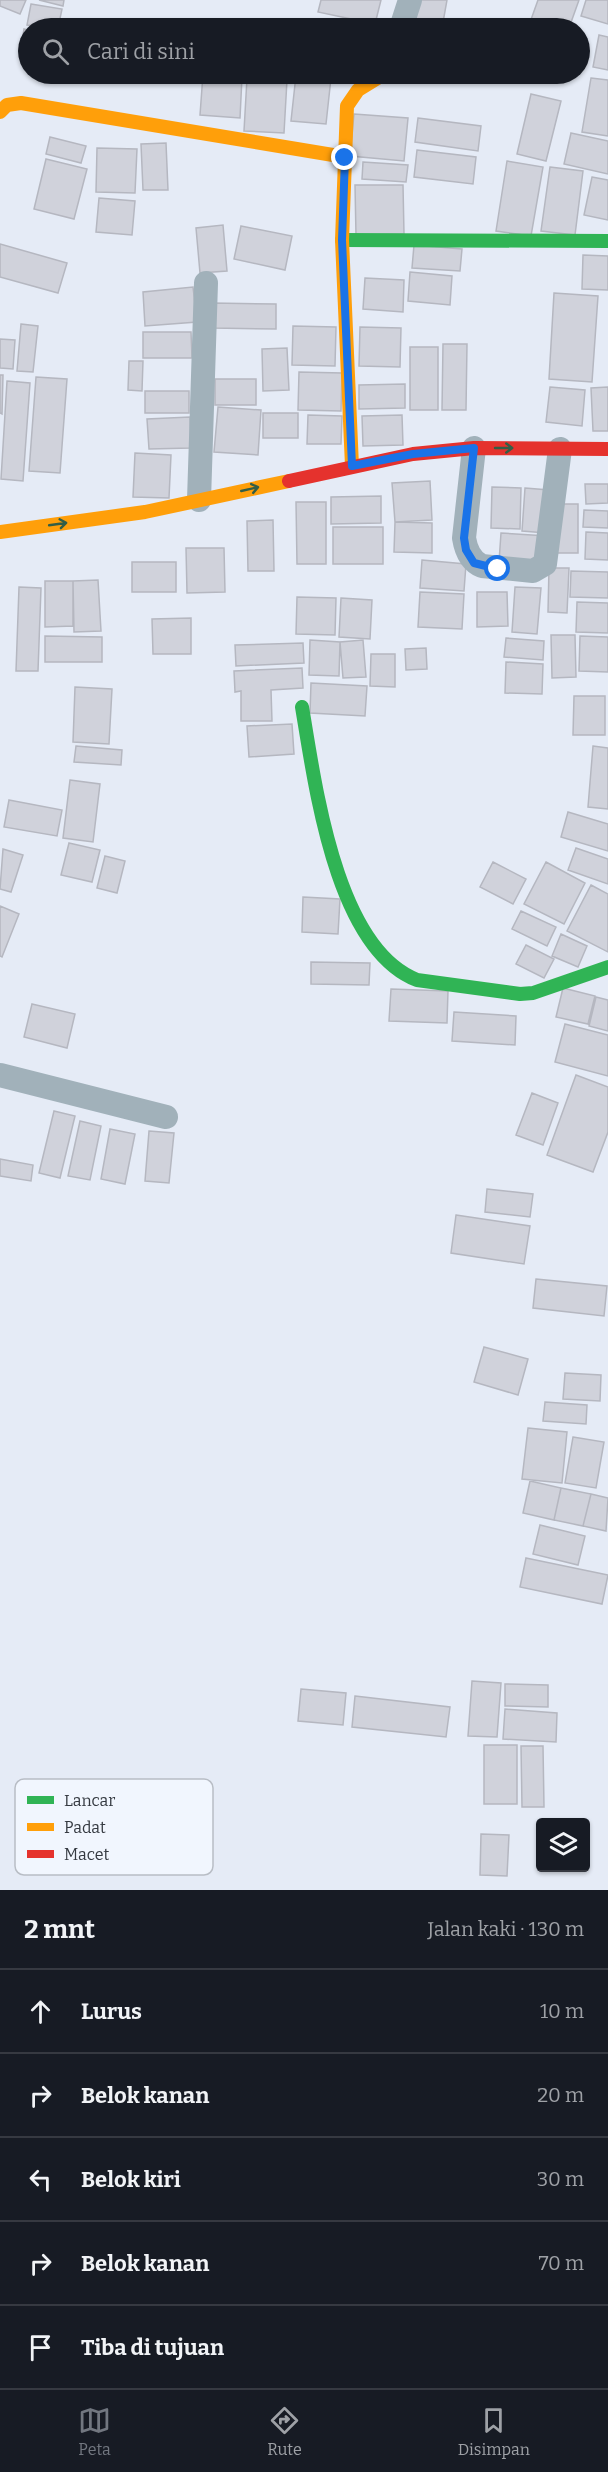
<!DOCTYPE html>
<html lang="id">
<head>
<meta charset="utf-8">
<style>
  :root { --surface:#171b24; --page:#242831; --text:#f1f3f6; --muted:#9ea1a6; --line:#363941; --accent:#727780 }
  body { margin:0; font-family:Bitter,serif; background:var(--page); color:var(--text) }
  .controls { position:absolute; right:18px; bottom:18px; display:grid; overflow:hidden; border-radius:6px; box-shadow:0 2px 4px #0004 }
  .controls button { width:54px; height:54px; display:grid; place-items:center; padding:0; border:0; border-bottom:2px solid var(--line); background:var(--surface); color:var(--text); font:30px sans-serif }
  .stop { position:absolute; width:18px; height:18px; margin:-14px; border:4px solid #1a73e8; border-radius:50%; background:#fff }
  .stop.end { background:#1a73e8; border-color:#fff; box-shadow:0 2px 6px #0008 }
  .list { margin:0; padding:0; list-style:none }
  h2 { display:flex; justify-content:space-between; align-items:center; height:78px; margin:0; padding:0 24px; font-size:26px }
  h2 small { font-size:20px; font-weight:400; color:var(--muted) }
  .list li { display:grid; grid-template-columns:39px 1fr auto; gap:18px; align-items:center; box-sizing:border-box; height:84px; padding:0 24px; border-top:2px solid var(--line) }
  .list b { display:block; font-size:22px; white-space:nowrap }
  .list em { font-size:20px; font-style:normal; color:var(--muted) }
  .icon { flex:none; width:33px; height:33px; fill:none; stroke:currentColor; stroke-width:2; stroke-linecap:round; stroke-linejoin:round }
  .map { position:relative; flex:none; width:608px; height:1890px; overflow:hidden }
  .search { position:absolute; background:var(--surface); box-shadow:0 2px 4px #0004; left:18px; right:18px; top:18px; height:66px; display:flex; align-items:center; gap:15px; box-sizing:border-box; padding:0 21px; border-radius:33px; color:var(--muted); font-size:22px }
  .sheet { height:498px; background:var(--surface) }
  nav { display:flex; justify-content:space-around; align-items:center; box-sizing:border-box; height:84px; border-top:2px solid var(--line); background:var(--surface); font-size:16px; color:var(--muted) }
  nav a { display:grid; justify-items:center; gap:3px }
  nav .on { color:var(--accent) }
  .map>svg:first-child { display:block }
  .building { fill:#d0d2db; stroke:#b5b7c0; stroke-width:1.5 }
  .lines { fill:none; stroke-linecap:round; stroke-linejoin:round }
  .street { stroke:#a1b1ba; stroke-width:24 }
  .fast { stroke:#30b455; stroke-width:14 }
  .slow { stroke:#ff9f0a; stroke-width:14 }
  .jam { stroke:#e5322d; stroke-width:14 }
  .oneway { stroke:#335e46 }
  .route { stroke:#1a73e8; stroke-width:8 }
  .key { fill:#f1f6fe; stroke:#b8bdc5; stroke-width:1.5 }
  .key-label { font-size:16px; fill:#343940 }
</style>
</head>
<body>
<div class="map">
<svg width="608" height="1890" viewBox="0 0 608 1890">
  <rect width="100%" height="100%" fill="#e5ebf6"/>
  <path class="building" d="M0,0H26L20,14L0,6Z
    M39,0H64L63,6Z
    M321,0H381L375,24L318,12Z
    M419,0H447L442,28H414Z
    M538,0H579L569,28H528Z
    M586,0H608V24L581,16Z
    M31,4L62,9L58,28L27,25Z
    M325,19L361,28H322Z
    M24,29L28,30V55L20,54Z
    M599,35L608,37V70L593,67Z
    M203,74L242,77L240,118L200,115Z
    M296,75L331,78L326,124L291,121Z
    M247,78L287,80L284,133L244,131Z
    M591,78L608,80V136L582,132Z
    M531,94L561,101L546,161L517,154Z
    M354,114L408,118L404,161L350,156Z
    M418,118L481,126L478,151L415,142Z
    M571,133L608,141V174L564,164Z
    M50,137L86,146L81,163L46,154Z
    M166,143L168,190H143L141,144Z
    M97,148L137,149L135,193L96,192Z
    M417,150L476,157L473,184L414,177Z
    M46,159L87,169L74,219L34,209Z
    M507,161L543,167L531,236L496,231Z
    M363,162L408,165L406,182L362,179Z
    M550,167L583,171L575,235L541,231Z
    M592,177L608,180V220L584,215Z
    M355,185H403L404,234L356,235Z
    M99,198L135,201L132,235L96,232Z
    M223,225L227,271L200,273L196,228Z
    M241,226L292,236L285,270L234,259Z
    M0,244L67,263L58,293L0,277Z
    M414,245L462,249L460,271L412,268Z
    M583,255L608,256V290L582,289Z
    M410,272L452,276L450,305L408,301Z
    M365,278L404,280L403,312L363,309Z
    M193,287L197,322L145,326L143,292Z
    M554,293L598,296L592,382L549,379Z
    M212,303L276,304V329L212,328Z
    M21,324L38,326L33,372L17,371Z
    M293,326L336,327L335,366L292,365Z
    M360,327L401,328L400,367L359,366Z
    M143,332H191L192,358H143Z
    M0,339L15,340L13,369L0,368Z
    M443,344H467L466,410H442Z
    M410,347H438V410H410Z
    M287,348L289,390L263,391L262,349Z
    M129,361H143L142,391L128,390Z
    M299,372L342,373L341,411L298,410Z
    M0,375H3L2,414L0,413Z
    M36,377L67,379L60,473L29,471Z
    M215,379H256V405H215Z
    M7,381L30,383L23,481L1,479Z
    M405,384V408L359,409V385Z
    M550,387L585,390L582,426L546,422Z
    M608,387V431H593L591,388Z
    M145,391H189V413H145Z
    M218,407L261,410L258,455L214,452Z
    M263,413H298V438H263Z
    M308,415L342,416L341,444H307Z
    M402,415L403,445L363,446L362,416Z
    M190,417L191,448L149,449L147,419Z
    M135,453L171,455L169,498L133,497Z
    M430,481L432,520L395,522L392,483Z
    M585,484H608V503L586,504Z
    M492,487L521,488L520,529L491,528Z
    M525,488L549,490L546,533L522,531Z
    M381,496V523L331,524V497Z
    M296,502H326V564H297Z
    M555,504H578V553H555Z
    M584,510L608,511V528L583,527Z
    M273,520L274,571H248L247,521Z
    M395,522L432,523V553L394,552Z
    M333,527H383V564H333Z
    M586,532L608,533V560L585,559Z
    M501,533L547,536L545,564L499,562Z
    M186,548H224L225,592L187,593Z
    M422,560L466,564L464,591L420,588Z
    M132,562H176V592H132Z
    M549,568H569L567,613L548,612Z
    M571,571L608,572V598L570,597Z
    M98,580L101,631L74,632L73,581Z
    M45,581H73V626L45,627Z
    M19,587L41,588L38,671H16Z
    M515,587L541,588L537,634L512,632Z
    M420,592L464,594L462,629L418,627Z
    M477,592H507L508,626L477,627Z
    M297,597L336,598L335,635L296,634Z
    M341,598L372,600L370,639L339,637Z
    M577,602L608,603V633L576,632Z
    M191,618V654H153L152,619Z
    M551,635H575L576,677L552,678Z
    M45,636L102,637V662H45Z
    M580,636L608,637V672L579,671Z
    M506,638L544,641L543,660L504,657Z
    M310,640L340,642L339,676L309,675Z
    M363,640L366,677L343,678L340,642Z
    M303,643L304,663L236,666L235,645Z
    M426,648L427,669L406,670L405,649Z
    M371,654H395V687L370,686Z
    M506,662L543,664L542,694L505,693Z
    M302,668L303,688L271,690L272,721H241V691L235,692L234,671Z
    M311,683L367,686L365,716L310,713Z
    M75,687L112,689L109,744L73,742Z
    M574,696H605V735H573Z
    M292,724L294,754L249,757L247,726Z
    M76,746L122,750L121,765L74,762Z
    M593,746L608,748V809L588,807Z
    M70,780L100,784L93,842L63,838Z
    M9,800L62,810L57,836L4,827Z
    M568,812L608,824V851L561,837Z
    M69,843L100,850L92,882L61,875Z
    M576,848L608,859V884L568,870Z
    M3,849L23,855L11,892L0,889Z
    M105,856L125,861L117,893L97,888Z
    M493,862L526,879L513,904L480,887Z
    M546,862L585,883L564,924L524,904Z
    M591,885L608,894V952L567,931Z
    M303,897L340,899L338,934L302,932Z
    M0,906L19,914L2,957L0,956Z
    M521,911L556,927L547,946L512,929Z
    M561,934L587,946L578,967L552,956Z
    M526,945L554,959L544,978L516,964Z
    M311,962L370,963L369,985L311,984Z
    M563,988L595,996L588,1024L556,1017Z
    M391,989L448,991L447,1023L389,1021Z
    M596,997L608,1000V1031L589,1026Z
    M32,1004L75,1014L67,1048L24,1037Z
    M454,1012L516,1016L515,1045L452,1041Z
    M565,1024L608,1035V1076L555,1062Z
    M576,1075L608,1087V1132L593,1172L547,1155Z
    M532,1093L558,1103L543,1145L516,1135Z
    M54,1111L75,1116L60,1178L39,1173Z
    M80,1121L101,1126L90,1180L68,1176Z
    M110,1129L135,1134L125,1184L101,1179Z
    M149,1131L174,1133L169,1183L145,1181Z
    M0,1159L33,1165L31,1181L0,1176Z
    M487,1189L533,1194L530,1217L485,1212Z
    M456,1215L530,1226L524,1264L451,1253Z
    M536,1279L607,1286L604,1316L533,1308Z
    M484,1347L528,1359L518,1395L474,1382Z
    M565,1373L601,1375L600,1401L563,1399Z
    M545,1402L587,1405L586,1424L543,1421Z
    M528,1428L567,1432L562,1483L522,1479Z
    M573,1437L604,1442L596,1488L565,1483Z
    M530,1481L561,1488L554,1520L523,1513Z
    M561,1488L591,1494L583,1526L554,1520Z
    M591,1494L608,1498L606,1531L583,1526Z
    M540,1525L585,1536L578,1565L533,1554Z
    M526,1558L608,1575L602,1604L520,1587Z
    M472,1681L501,1683L497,1737L468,1736Z
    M505,1684L548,1685V1707L505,1706Z
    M301,1689L346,1693L343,1725L298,1721Z
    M355,1696L450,1707L446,1737L352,1727Z
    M505,1709L557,1713L556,1742L503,1739Z
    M484,1745H517V1804H484Z
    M521,1746H543L544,1807H522Z
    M481,1834L509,1835L507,1876L480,1875Z"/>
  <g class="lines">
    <path class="street" d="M401,28L410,0
      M474,448L464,538C466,550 470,561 482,566L533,571L545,564L560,449
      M199,500L206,283
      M0,1075L166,1117"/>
    <path class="fast" d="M342,240L608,241
      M302,707C315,783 335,948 417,980L520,994L533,993L608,967"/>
    <path class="slow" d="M0,112L7,105L21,103L345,157
      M352,466L342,240L347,106L358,90L384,74
      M0,532L145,512L289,481"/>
    <path class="jam" d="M289,481L413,454L474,448L608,449"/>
  </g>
  <defs><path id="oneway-shaft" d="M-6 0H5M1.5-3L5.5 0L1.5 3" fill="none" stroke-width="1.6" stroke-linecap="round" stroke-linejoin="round" transform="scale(1.5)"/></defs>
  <g class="oneway">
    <use href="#oneway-shaft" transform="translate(504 448)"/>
    <use href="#oneway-shaft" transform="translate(250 489) rotate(-13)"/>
    <use href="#oneway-shaft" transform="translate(58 524) rotate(-8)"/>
  </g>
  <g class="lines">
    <path class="route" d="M345,158L342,240L352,466L413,454L474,448L464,538L466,550L474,563L498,569"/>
  </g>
  <rect x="15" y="1779" width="198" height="96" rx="9" class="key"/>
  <rect x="27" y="1796" width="27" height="8" fill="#30b455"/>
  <rect x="27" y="1823" width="27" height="8" fill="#ff9f0a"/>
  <rect x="27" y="1850" width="27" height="8" fill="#e5322d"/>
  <g class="key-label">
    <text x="64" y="1806">Lancar</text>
    <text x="64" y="1833">Padat</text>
    <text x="64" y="1860">Macet</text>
  </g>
</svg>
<div class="controls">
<button><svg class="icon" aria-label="layers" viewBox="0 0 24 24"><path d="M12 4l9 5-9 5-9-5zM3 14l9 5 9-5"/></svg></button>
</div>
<div class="stop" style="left:498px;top:569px"></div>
<div class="stop end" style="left:345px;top:158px"></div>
<div class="search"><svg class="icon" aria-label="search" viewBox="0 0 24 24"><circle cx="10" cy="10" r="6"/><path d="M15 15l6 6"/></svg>Cari di sini</div>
</div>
<section class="sheet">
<h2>2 mnt<small>Jalan kaki · 130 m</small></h2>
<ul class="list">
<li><svg class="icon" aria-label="ahead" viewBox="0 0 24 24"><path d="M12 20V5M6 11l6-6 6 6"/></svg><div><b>Lurus</b></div><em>10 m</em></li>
<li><svg class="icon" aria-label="right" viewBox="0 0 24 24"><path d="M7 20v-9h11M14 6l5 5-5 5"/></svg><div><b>Belok kanan</b></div><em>20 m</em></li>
<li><svg class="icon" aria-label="left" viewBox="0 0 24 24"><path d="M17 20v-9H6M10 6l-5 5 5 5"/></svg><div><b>Belok kiri</b></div><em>30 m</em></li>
<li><svg class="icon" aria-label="right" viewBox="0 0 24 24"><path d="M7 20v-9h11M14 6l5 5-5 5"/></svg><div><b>Belok kanan</b></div><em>70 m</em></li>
<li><svg class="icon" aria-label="arrive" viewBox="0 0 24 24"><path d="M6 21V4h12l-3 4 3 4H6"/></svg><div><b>Tiba di tujuan</b></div></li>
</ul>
</section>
<nav>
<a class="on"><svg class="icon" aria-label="map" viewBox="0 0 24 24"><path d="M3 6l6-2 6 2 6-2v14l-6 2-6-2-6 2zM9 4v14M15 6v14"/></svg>Peta</a>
<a><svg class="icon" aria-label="directions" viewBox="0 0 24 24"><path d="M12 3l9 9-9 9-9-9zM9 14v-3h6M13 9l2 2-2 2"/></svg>Rute</a>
<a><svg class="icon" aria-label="saved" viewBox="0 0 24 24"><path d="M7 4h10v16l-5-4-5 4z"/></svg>Disimpan</a>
</nav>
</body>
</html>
